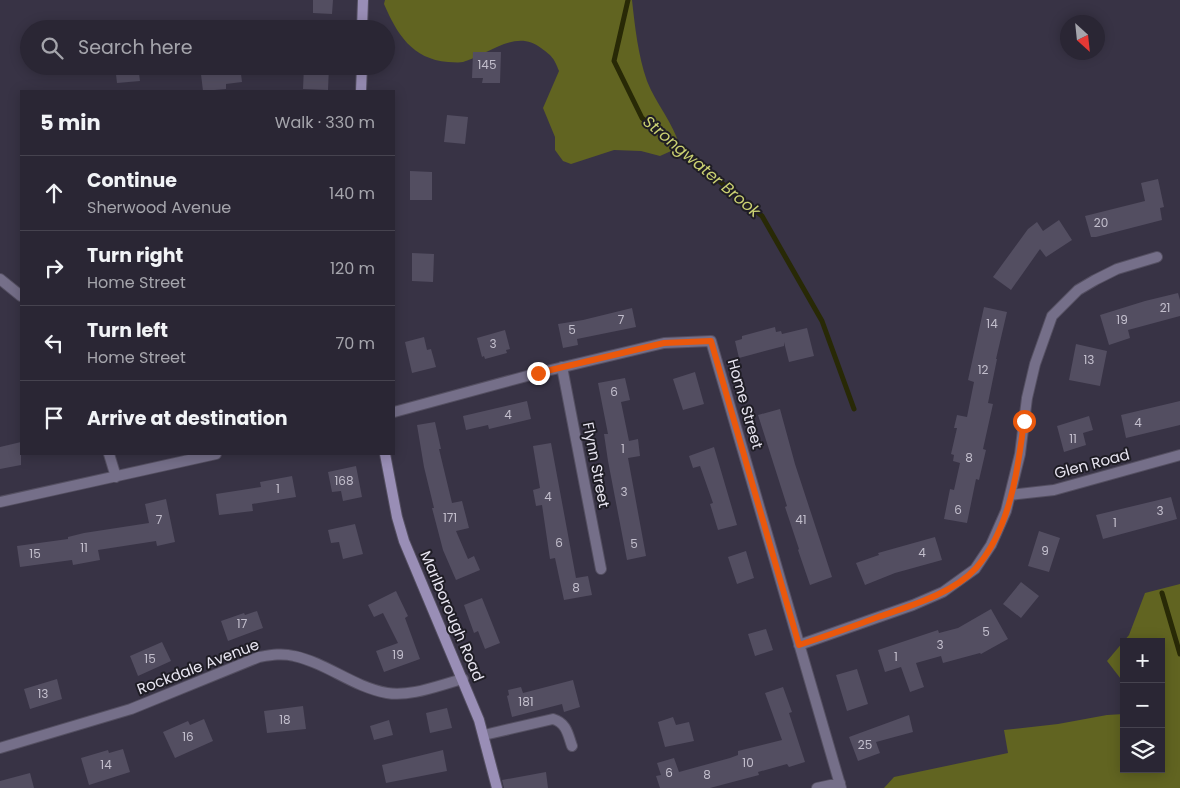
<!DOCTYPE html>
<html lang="en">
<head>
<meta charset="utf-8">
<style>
  :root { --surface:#2a2634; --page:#363240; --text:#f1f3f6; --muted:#a5a5ac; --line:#46434f }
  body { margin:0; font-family:Poppins,sans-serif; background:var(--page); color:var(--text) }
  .controls { position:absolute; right:15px; bottom:15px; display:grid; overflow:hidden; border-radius:0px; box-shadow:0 2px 12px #0003 }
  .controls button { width:45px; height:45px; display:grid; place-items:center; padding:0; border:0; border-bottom:1px solid var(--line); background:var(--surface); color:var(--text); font:25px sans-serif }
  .compass { position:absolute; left:1060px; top:15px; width:45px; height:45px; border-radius:50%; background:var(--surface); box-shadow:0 2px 12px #0003; rotate:153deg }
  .stop { position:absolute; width:15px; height:15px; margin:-11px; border:4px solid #ea580c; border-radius:50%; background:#fff }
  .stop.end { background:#ea580c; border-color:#fff; box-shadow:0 1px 5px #0008 }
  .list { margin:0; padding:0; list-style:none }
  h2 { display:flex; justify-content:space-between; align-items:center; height:65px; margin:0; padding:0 20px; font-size:21px }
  h2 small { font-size:16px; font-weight:400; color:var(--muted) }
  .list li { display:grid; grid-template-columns:32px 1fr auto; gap:15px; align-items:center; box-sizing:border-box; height:75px; padding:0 20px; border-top:1px solid var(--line) }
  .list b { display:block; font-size:19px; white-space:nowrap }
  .list p { margin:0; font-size:16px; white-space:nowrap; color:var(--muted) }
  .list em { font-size:16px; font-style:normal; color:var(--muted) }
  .icon { flex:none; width:28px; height:28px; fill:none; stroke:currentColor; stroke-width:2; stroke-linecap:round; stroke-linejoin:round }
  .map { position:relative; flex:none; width:1180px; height:788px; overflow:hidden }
  .search { position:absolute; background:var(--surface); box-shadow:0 2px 12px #0003; left:20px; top:20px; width:375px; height:55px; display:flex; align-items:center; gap:12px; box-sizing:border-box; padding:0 18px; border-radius:28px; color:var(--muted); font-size:19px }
  .panel { position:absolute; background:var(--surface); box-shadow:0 2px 12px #0003; left:20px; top:90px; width:375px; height:365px; border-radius:0px }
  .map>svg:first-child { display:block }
  .green { fill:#616421 }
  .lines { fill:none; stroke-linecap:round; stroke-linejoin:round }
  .stream { stroke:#282906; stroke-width:5 }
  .building { fill:#534e61 }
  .lane-casing { stroke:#544f61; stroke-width:12 }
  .street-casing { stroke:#544f61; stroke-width:12 }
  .secondary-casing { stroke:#544f61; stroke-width:12 }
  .lane { stroke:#756f89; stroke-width:10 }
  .street { stroke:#756f89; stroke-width:10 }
  .secondary { stroke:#998eb6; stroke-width:10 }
  .route { stroke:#ea580c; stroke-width:6 }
  .labels { text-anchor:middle; stroke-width:4; stroke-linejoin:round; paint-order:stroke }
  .number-label { font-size:12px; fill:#c3bfcd }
  .street-label { font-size:15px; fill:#e8e5f1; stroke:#1f1d25 }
  .water-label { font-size:16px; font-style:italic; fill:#cbd172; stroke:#1f1d25 }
</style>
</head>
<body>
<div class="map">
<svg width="1180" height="788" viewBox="0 0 1180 788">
  <rect width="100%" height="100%" fill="#383345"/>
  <path class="green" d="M385,0H632C635,27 638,55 647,81C656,104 673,122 680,147L660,156L641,151L614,150L571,164L563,161L555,150V137L543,108L559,71C554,58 552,56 541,48C516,28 488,55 463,62C458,63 453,62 448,62C412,59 397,34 384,4Z
    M1180,584V788H884L894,777L1008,753L1004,730L1058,724L1107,715L1124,714V769H1161V720L1163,719L1161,717V642H1124V683L1107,661L1129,635L1145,593Z"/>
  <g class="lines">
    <path class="stream" d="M628,0L614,61L642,118L762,216L822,321L854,409
      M1162,593L1180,654"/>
  </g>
  <path class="building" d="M313,0H333L332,14L313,13Z
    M473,52H501L500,83H482L483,78H472Z
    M115,66H138L140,81L117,83Z
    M200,66H240L242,82L226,84V89L203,91Z
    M304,66H329L328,90L303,89Z
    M447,115L468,117L465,144L444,142Z
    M410,171L432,172V200H410Z
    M1158,179L1164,207L1160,208L1162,220L1096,237H1091L1085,216L1145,201L1141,183Z
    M1059,220L1072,240L1046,257L1040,249L1011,290L993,277L1028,229L1037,222L1043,231Z
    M412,253L434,254L433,282L412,281Z
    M1178,293L1180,300V316L1128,330L1130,338L1109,345L1100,315L1145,301Z
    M984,307L1007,312L996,359H997L988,403L993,404L983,449L986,450L979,480L976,479L967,523L944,519L950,489L954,490L960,463L953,461L954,455L951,454L957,428H954L957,415L967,417L974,382L968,380Z
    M632,308L636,327L577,339L578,345L563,348L558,324L583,320Z
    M775,327L776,332L781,331L782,334L807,328L814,356L789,362L784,342V346L739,358L735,341L742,339V336Z
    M505,330L510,349L506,350L507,353L485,359L484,356L482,357L477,338Z
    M424,337L427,350L431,349L436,367L412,373L405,342Z
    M1076,344L1107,351L1100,386L1069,380Z
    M695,372L704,404L683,410L673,379Z
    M625,378L630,400L621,402L629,441L638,439L640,456L628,458L646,556L627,560L608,461L604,434H608L598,383Z
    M527,401L531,419L489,429L488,425L466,430L463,416Z
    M1180,401V425L1126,438L1121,415Z
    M780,409L795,464L832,577L810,585L798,550L799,549L785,507L787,506L758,415Z
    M1089,416L1093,430L1083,433L1086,445L1064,452L1057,426Z
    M435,422L441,449H439L452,503L462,501L469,528L456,531L468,559L474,556L480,570L456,580L443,550L432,508H434L424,467L417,425Z
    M21,442V465L0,469V447Z
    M551,443L576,578L588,576L592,595L564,600L555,558L550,559L542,505L536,506L533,490L540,488L533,446Z
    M714,447L737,525L718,530L710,504L713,503L700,466L693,468L689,456Z
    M356,466L362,497L343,501L341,491L332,492L328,472Z
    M292,476L296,497L252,504L253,511L219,515L216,494L261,487L260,482Z
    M1171,497L1177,519L1103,539L1096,515Z
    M166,499L175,542L157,546L156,541L98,550L100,560L73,565L72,560L20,567L17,546L68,539V537L84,533L149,523L145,504Z
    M355,524L363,554L343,559L339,542L331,543L328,530Z
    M1039,531L1060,538L1049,572L1028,566Z
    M935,537L942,560L895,573L865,585L856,563L879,555L878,553Z
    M746,551L754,578L737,584L728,557Z
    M1021,582L1039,596L1021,618L1003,604Z
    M396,591L408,616L405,618L420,659L384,672L376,651L398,643L383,613L374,617L368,605Z
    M482,598L500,643L485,649L478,631L474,633L464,605Z
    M991,609L1008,639L981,654L980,653L943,663L941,656L916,663L924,687L910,692L901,667L885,672L878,650L938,630L939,633L958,628Z
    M257,611L263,628L228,641L221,621L244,613L245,615Z
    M766,629L773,650L755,656L748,634Z
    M162,642L171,661L138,676L130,656Z
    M857,669L868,704L847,711L836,675Z
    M57,679L62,699L30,709L24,689Z
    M573,680L580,707L564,712L562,704L512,717L507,696L509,695L508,690L521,687L523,693Z
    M783,687L792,712L789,713L805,762L789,767L787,764L758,772L759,775L710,788H660L656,776L661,775L657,763L674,758L679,772L730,758L738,755V751L782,740L765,693Z
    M303,706L306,729L267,733L264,711Z
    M447,708L452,728L430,733L426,713Z
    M909,715L913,732L876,742L880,753L858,761L849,737Z
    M673,717L676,725L689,722L694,741L665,747L658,722Z
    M204,719L213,741L175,758L163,732L188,721L190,725Z
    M389,720L393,735L374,740L370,726Z
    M123,749L130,772L89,785L81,758L108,750L109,753Z
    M443,750L447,771L386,783L382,765Z
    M546,772L548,788H504L502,780Z
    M30,773L34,788H0V781Z"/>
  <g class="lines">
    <defs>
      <path id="lane" d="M484,735L553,719C567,723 568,735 572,746"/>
      <path id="street" d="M0,279L21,296
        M562,367L601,569
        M394,412L538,373L664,343L711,341L841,788
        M109,454L116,477
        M1010,495L1054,490L1180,455
        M0,502L216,454
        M799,645L913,605L943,592L975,569L991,545L1006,511L1020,454L1027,398L1035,364L1052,316L1078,290L1095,280L1117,269L1157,257
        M0,748L131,709L259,657C271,655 282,653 294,656C327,663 353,687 387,693C411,697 439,685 463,679
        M817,788L840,783"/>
      <path id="secondary" d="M362,29L363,0
        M361,91L362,66
        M385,454L397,517L404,541L479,720L497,788"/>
    </defs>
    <use href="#lane" class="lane-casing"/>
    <use href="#street" class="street-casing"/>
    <use href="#secondary" class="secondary-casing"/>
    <use href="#lane" class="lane"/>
    <use href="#street" class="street"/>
    <use href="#secondary" class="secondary"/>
  </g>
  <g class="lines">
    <path class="route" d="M538,373L664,343L711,341L799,645C826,636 852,627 878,617C910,606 954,593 976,568C1010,529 1018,470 1024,421"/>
  </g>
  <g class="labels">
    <g class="number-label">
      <text x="487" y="69">145</text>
      <text x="1101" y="227">20</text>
      <text x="1165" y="312">21</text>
      <text x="621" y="324">7</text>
      <text x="1122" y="324">19</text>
      <text x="992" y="328">14</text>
      <text x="572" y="334">5</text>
      <text x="493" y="348">3</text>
      <text x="1089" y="364">13</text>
      <text x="983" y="374">12</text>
      <text x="614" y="396">6</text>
      <text x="508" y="419">4</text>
      <text x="1138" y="427">4</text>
      <text x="1073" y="443">11</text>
      <text x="623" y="453">1</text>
      <text x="969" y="462">8</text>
      <text x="344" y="485">168</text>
      <text x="278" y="493">1</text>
      <text x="624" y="496">3</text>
      <text x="548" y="501">4</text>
      <text x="958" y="514">6</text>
      <text x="1160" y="515">3</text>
      <text x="450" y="522">171</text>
      <text x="159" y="524">7</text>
      <text x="801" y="524">41</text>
      <text x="1115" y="527">1</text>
      <text x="559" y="547">6</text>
      <text x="634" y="548">5</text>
      <text x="84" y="552">11</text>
      <text x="1045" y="555">9</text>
      <text x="922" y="557">4</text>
      <text x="35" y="558">15</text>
      <text x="576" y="592">8</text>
      <text x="242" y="628">17</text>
      <text x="986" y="636">5</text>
      <text x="940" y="649">3</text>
      <text x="398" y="659">19</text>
      <text x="896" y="661">1</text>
      <text x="150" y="663">15</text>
      <text x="43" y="698">13</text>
      <text x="526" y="706">181</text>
      <text x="285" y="724">18</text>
      <text x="188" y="741">16</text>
      <text x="865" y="749">25</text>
      <text x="748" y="767">10</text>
      <text x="106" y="769">14</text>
      <text x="669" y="777">6</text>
      <text x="707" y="779">8</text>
    </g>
    <g class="street-label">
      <text transform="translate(745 404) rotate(74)" y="5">Home Street</text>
      <text transform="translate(1092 464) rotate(-15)" y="5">Glen Road</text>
      <text transform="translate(596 465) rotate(79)" y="5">Flynn Street</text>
      <text transform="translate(452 616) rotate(67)" y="5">Marlborough Road</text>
      <text transform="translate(198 667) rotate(-21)" y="5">Rockdale Avenue</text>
    </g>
    <g class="water-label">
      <text transform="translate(702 166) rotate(40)" y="6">Strongwater Brook</text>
    </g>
  </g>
</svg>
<div class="controls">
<button>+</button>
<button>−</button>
<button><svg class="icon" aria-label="layers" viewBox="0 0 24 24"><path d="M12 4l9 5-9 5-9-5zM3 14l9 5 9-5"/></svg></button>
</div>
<svg class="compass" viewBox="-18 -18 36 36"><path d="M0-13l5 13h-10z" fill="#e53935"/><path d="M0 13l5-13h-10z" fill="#a5a5ac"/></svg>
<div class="stop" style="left:1024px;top:421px"></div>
<div class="stop end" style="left:538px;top:373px"></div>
<div class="search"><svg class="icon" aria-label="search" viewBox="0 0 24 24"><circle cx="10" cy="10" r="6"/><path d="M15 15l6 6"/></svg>Search here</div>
<section class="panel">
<h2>5 min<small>Walk · 330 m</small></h2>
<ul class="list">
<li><svg class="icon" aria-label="ahead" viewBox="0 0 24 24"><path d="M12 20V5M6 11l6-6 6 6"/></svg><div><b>Continue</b><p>Sherwood Avenue</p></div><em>140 m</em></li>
<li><svg class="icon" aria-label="right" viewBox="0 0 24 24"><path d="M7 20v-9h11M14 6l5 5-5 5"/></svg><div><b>Turn right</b><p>Home Street</p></div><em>120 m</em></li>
<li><svg class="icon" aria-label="left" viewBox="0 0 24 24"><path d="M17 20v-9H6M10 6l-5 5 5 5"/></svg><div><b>Turn left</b><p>Home Street</p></div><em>70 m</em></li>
<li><svg class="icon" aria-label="arrive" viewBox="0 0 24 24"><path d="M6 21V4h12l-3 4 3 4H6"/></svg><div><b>Arrive at destination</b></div></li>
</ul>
</section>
</div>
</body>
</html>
